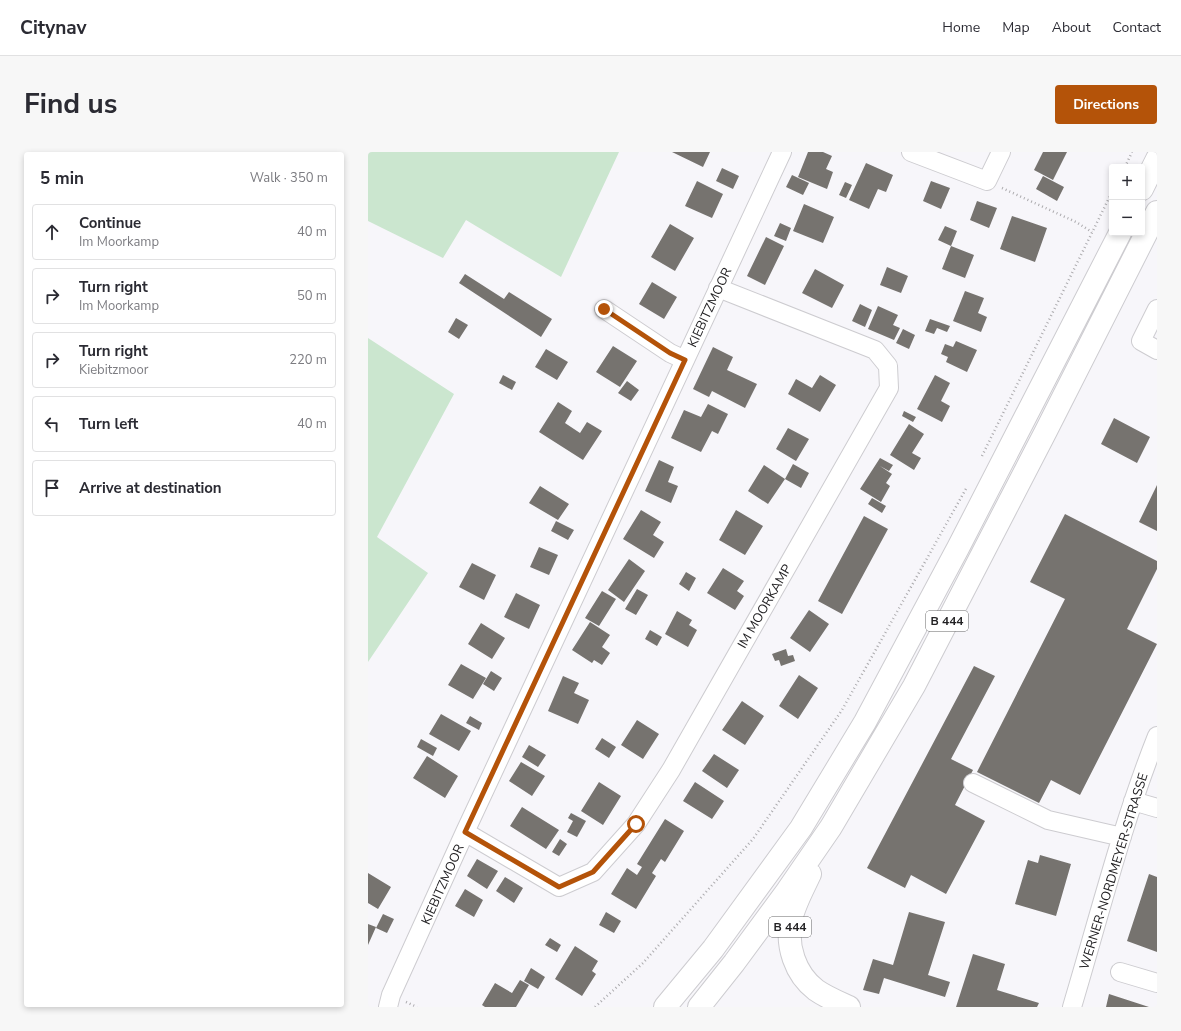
<!DOCTYPE html>
<html lang="en">
<head>
<meta charset="utf-8">
<style>
  :root { --surface:#fff; --page:#f7f7f7; --text:#2b2b33; --muted:#7c7c81; --line:#e1e1e2; --accent:#b45309 }
  body { margin:0; font-family:"Nunito Sans",sans-serif; background:var(--page); color:var(--text) }
  .controls { position:absolute; right:12px; top:12px; display:grid; overflow:hidden; border-radius:4px; box-shadow:0 2px 6px #0003 }
  .controls button { width:36px; height:36px; display:grid; place-items:center; padding:0; border:0; border-bottom:1px solid var(--line); background:var(--surface); color:var(--text); font:20px sans-serif }
  .stop { position:absolute; width:12px; height:12px; margin:-9px; border:3px solid #b45309; border-radius:50%; background:#fff }
  .stop.end { background:#b45309; border-color:#fff; box-shadow:0 1px 4px #0008 }
  .list { margin:0; padding:0; list-style:none }
  h2 { display:flex; justify-content:space-between; align-items:center; height:52px; margin:0; padding:0 16px; font-size:17px }
  h2 small { font-size:13px; font-weight:400; color:var(--muted) }
  .list li { display:grid; grid-template-columns:26px 1fr auto; gap:12px; align-items:center; box-sizing:border-box; height:56px; margin:0 8px 8px; padding:0 8px; border:1px solid var(--line); border-radius:4px }
  .list b { display:block; font-size:15px; white-space:nowrap }
  .list p { margin:0; font-size:13px; white-space:nowrap; color:var(--muted) }
  .list em { font-size:13px; font-style:normal; color:var(--muted) }
  .icon { flex:none; width:22px; height:22px; fill:none; stroke:currentColor; stroke-width:2; stroke-linecap:round; stroke-linejoin:round }
  .map { position:relative; flex:none; width:789px; height:855px; overflow:hidden; border-radius:4px }
  header { display:flex; align-items:center; gap:24px; box-sizing:border-box; height:56px; padding:0 20px; background:var(--surface); border-bottom:1px solid var(--line) }
  header strong { font-size:19px }
  nav { display:flex; gap:22px; margin-inline-start:auto; font-size:14px }
  .intro { display:flex; align-items:center; justify-content:space-between; box-sizing:border-box; height:96px; padding:0 24px }
  h1 { margin:0; font-size:28px }
  .button { padding:10px 18px; border-radius:4px; background:var(--accent); color:#fff; font-size:14px; font-weight:700 }
  main { display:flex; gap:24px; padding:0 24px }
  aside { flex:1; background:var(--surface); border-radius:4px; box-shadow:0 2px 6px #0003 }
  .map>svg:first-child { display:block }
  .green { fill:#cbe6cf }
  .building { fill:#76736f }
  .lines { fill:none; stroke-linecap:round; stroke-linejoin:round }
  .minor-casing { stroke:#cdccd0; stroke-width:20 }
  .highway-casing { stroke:#cdccd0; stroke-width:24 }
  .path { stroke:#acabae; stroke-width:2.5; stroke-dasharray:1 3; stroke-linecap:butt }
  .minor { stroke:#fff; stroke-width:18 }
  .highway { stroke:#fff; stroke-width:22 }
  .route { stroke:#b45309; stroke-width:5 }
  .labels { text-anchor:middle; stroke-width:3; stroke-linejoin:round; paint-order:stroke }
  .shield { fill:#fff; stroke:#646465; stroke-width:1 }
  .shield-label { font-size:12px; font-weight:bold; fill:#222123 }
  .street-label { font-size:13px; fill:#222123; stroke:#fff }
</style>
</head>
<body>
<header>
<strong>Citynav</strong>
<nav><a>Home</a><a>Map</a><a>About</a><a>Contact</a></nav>
</header>
<div class="intro"><h1>Find us</h1><a class="button">Directions</a></div>
<main>
<aside>
<h2>5 min<small>Walk · 350 m</small></h2>
<ul class="list">
<li><svg class="icon" aria-label="ahead" viewBox="0 0 24 24"><path d="M12 20V5M6 11l6-6 6 6"/></svg><div><b>Continue</b><p>Im Moorkamp</p></div><em>40 m</em></li>
<li><svg class="icon" aria-label="right" viewBox="0 0 24 24"><path d="M7 20v-9h11M14 6l5 5-5 5"/></svg><div><b>Turn right</b><p>Im Moorkamp</p></div><em>50 m</em></li>
<li><svg class="icon" aria-label="right" viewBox="0 0 24 24"><path d="M7 20v-9h11M14 6l5 5-5 5"/></svg><div><b>Turn right</b><p>Kiebitzmoor</p></div><em>220 m</em></li>
<li><svg class="icon" aria-label="left" viewBox="0 0 24 24"><path d="M17 20v-9H6M10 6l-5 5 5 5"/></svg><div><b>Turn left</b></div><em>40 m</em></li>
<li><svg class="icon" aria-label="arrive" viewBox="0 0 24 24"><path d="M6 21V4h12l-3 4 3 4H6"/></svg><div><b>Arrive at destination</b></div></li>
</ul>
</aside>
<div class="map">
<svg width="789" height="855" viewBox="0 0 789 855">
  <rect width="100%" height="100%" fill="#f7f6fa"/>
  <path class="green" d="M0,0H251L193,125L98,68L75,106L0,69Z
    M0,186L86,242L9,385L60,421L0,510Z"/>
  <path class="building" d="M304,0H342L335,15Z
    M440,0H455L464,4L458,17L465,20L459,37L430,25Z
    M675,0H699L685,28L666,18Z
    M498,11L525,23L518,40L510,37L501,57L481,48Z
    M354,16L371,24L365,37L348,29Z
    M424,23L441,31L435,43L418,35Z
    M675,24L696,35L689,49L668,37Z
    M329,29L355,42L344,66L317,54Z
    M563,29L582,36L573,57L555,49Z
    M477,30L484,33L478,46L471,43Z
    M609,49L629,56L621,76L602,68Z
    M436,52L466,65L455,91L425,79Z
    M644,64L679,76L667,110L632,97Z
    M412,71L423,76L418,89L406,84Z
    M302,72L326,86L307,119L283,105Z
    M577,74L589,79L583,94L570,88Z
    M398,85L416,94L397,133L379,124Z
    M583,94L606,103L597,126L574,117Z
    M519,115L540,124L533,141L512,133Z
    M447,117L476,133L464,156L434,141Z
    M97,122L136,147L141,140L184,167L173,185L91,131Z
    M284,130L309,145L296,167L271,152Z
    M597,139L616,146L610,161L619,165L613,180L585,169Z
    M492,152L504,158L497,175L484,169Z
    M510,154L530,163L525,173L532,176L526,188L500,177Z
    M88,166L100,173L91,187L80,180Z
    M562,167L582,174L579,180L569,176L566,182L557,179Z
    M535,177L547,183L541,197L528,191Z
    M588,189L609,198L599,220L578,210L580,205L573,202L577,192L585,195Z
    M245,194L269,209L252,235L228,220Z
    M345,195L365,205L359,218L389,232L377,256L344,239L341,245L325,237Z
    M178,197L200,210L189,228L167,215Z
    M135,223L148,230L144,238L131,231Z
    M452,223L468,233L452,260L420,242L428,227L444,236Z
    M567,223L582,231L573,249L582,254L574,270L549,257Z
    M259,229L271,238L263,249L250,241Z
    M190,250L204,259L197,271L212,281L219,270L234,279L215,308L171,280Z
    M340,252L360,262L350,282L344,279L333,300L303,286L316,258L333,265Z
    M536,259L548,265L545,270L534,264Z
    M746,266L782,285L769,311L733,292Z
    M541,272L556,282L544,301L553,306L546,318L522,303Z
    M420,276L441,287L428,309L408,297Z
    M512,306L525,313L521,319L512,314L524,322L518,331L522,334L513,350L492,337Z
    M291,308L306,315L300,330L310,334L303,351L277,339Z
    M425,312L441,321L433,336L417,327Z
    M396,313L417,327L400,352L380,339Z
    M789,333V379L771,370Z
    M172,334L201,352L190,368L161,351Z
    M504,346L518,354L514,361L500,352Z
    M273,358L293,370L285,383L296,390L286,406L255,387Z
    M368,358L395,374L377,403L351,388Z
    M697,362L789,409V417L759,477L789,492L712,643L683,628L671,651L609,620L697,447L662,430Z
    M496,364L520,377L474,462L450,449Z
    M188,369L206,378L200,388L183,379Z
    M171,395L190,403L181,423L162,415Z
    M261,407L277,419L256,450L240,438Z
    M104,411L128,423L116,448L91,435Z
    M355,416L376,429L369,439L376,444L367,458L339,441Z
    M318,420L328,426L321,439L311,432Z
    M269,437L280,443L268,463L257,457Z
    M234,439L248,447L231,474L217,466Z
    M148,441L172,453L161,477L136,465Z
    M441,458L461,472L442,500L422,486Z
    M309,459L324,468L321,473L329,478L320,495L297,482Z
    M222,470L242,483L234,495L242,501L234,513L226,508L224,511L204,498Z
    M113,471L137,486L124,507L100,492Z
    M282,478L294,485L289,494L277,487Z
    M418,497L420,504L425,503L427,509L413,514L411,508L407,509L404,502Z
    M93,512L118,526L105,547L80,533Z
    M606,514L627,524L583,607L605,618L587,653L617,669L578,742L543,723L537,736L499,716Z
    M123,519L134,526L126,539L115,532Z
    M431,523L450,536L430,567L411,554Z
    M195,524L211,531L206,541L221,548L210,572L180,559Z
    M374,549L396,564L377,593L354,578Z
    M73,562L103,579L91,599L61,582Z
    M102,564L114,571L111,578L98,571Z
    M269,568L291,582L275,607L253,593Z
    M234,586L248,595L241,606L227,597Z
    M53,587L69,596L65,604L49,595Z
    M161,593L178,603L170,615L154,605Z
    M346,602L371,618L359,636L334,619Z
    M59,604L90,624L77,646L45,626Z
    M153,610L177,624L164,644L141,629Z
    M231,630L253,644L235,673L213,659Z
    M327,630L356,649L344,667L315,649Z
    M154,655L191,678L178,697L142,674Z
    M203,661L218,669L209,685L199,680L205,669L200,666Z
    M297,667L316,679L297,710L293,707L284,721L288,724L268,757L243,742L259,716L269,723L274,715L269,712Z
    M192,687L199,692L191,704L184,700Z
    M672,703L703,712L688,764L647,752L660,708L670,711Z
    M109,707L130,719L119,737L99,724Z
    M0,721L23,735L10,757L0,751Z
    M781,722L789,725V800L759,789Z
    M137,725L155,736L146,751L128,739Z
    M97,737L115,748L106,765L87,754Z
    M238,760L253,769L246,781L231,773Z
    M541,760L577,770L560,823L582,830L577,845L516,826L511,842L495,838L505,807L525,813Z
    M15,762L26,767L19,781L8,776Z
    M0,772L8,775L0,793Z
    M182,786L193,793L189,800L177,793Z
    M207,794L230,809L224,819L228,822L214,844L187,827Z
    M605,802L637,812L629,838L671,851L669,855H588Z
    M163,816L177,825L170,837L156,829Z
    M152,828L161,833L148,855H117L114,853L127,831L144,841Z
    M741,842L781,855H738Z"/>
  <g class="lines">
    <defs>
      <path id="minor" d="M543,0L619,29L633,0
        M236,157L302,201L317,208
        M789,157L773,189L789,198
        M605,631L680,668L754,685
        M765,649L789,656
        M97,680L191,735L225,720L268,672L303,618L521,236L520,214L507,198L350,136
        M752,820L789,831
        M20,855L23,843L97,680L414,0
        M704,855C731,765 754,672 789,584"/>
      <path id="highway" d="M774,37L789,7
        M442,722C435,737 426,753 423,768C418,794 427,822 448,838C458,845 470,850 481,855
        M297,855L345,797L433,676L497,570L590,396L752,81
        M331,855L366,811L419,739L463,675L546,534L678,279L789,60"/>
    </defs>
    <use href="#minor" class="minor-casing"/>
    <use href="#highway" class="highway-casing"/>
    <path class="path" d="M757,15L764,0
      M634,36L708,70L724,80
      M614,304L744,40
      M38,850L49,855
      M227,855L275,811L385,687L474,558L599,335"/>
    <use href="#minor" class="minor"/>
    <use href="#highway" class="highway"/>
  </g>
  <g class="lines">
    <path class="route" d="M236,157L302,201L317,208L97,680L191,735L225,720L268,672"/>
  </g>
  <g class="labels">
    <g class="shield">
      <rect x="558" y="459" width="42" height="20" rx="3"/>
      <rect x="401" y="765" width="42" height="20" rx="3"/>
    </g>
    <g class="shield-label">
      <text x="579" y="473">B 444</text>
      <text x="422" y="779">B 444</text>
    </g>
    <g class="street-label">
      <text transform="translate(341 155) rotate(-65)" y="5">KIEBITZMOOR</text>
      <text transform="translate(396 454) rotate(-60)" y="5">IM MOORKAMP</text>
      <text transform="translate(745 719) rotate(-73)" y="5">WERNER-NORDMEYER-STRASSE</text>
      <text transform="translate(74 732) rotate(-66)" y="5">KIEBITZMOOR</text>
    </g>
  </g>
</svg>
<div class="controls">
<button>+</button>
<button>−</button>
</div>
<div class="stop" style="left:268px;top:672px"></div>
<div class="stop end" style="left:236px;top:157px"></div>
</div>
</main>
</body>
</html>
